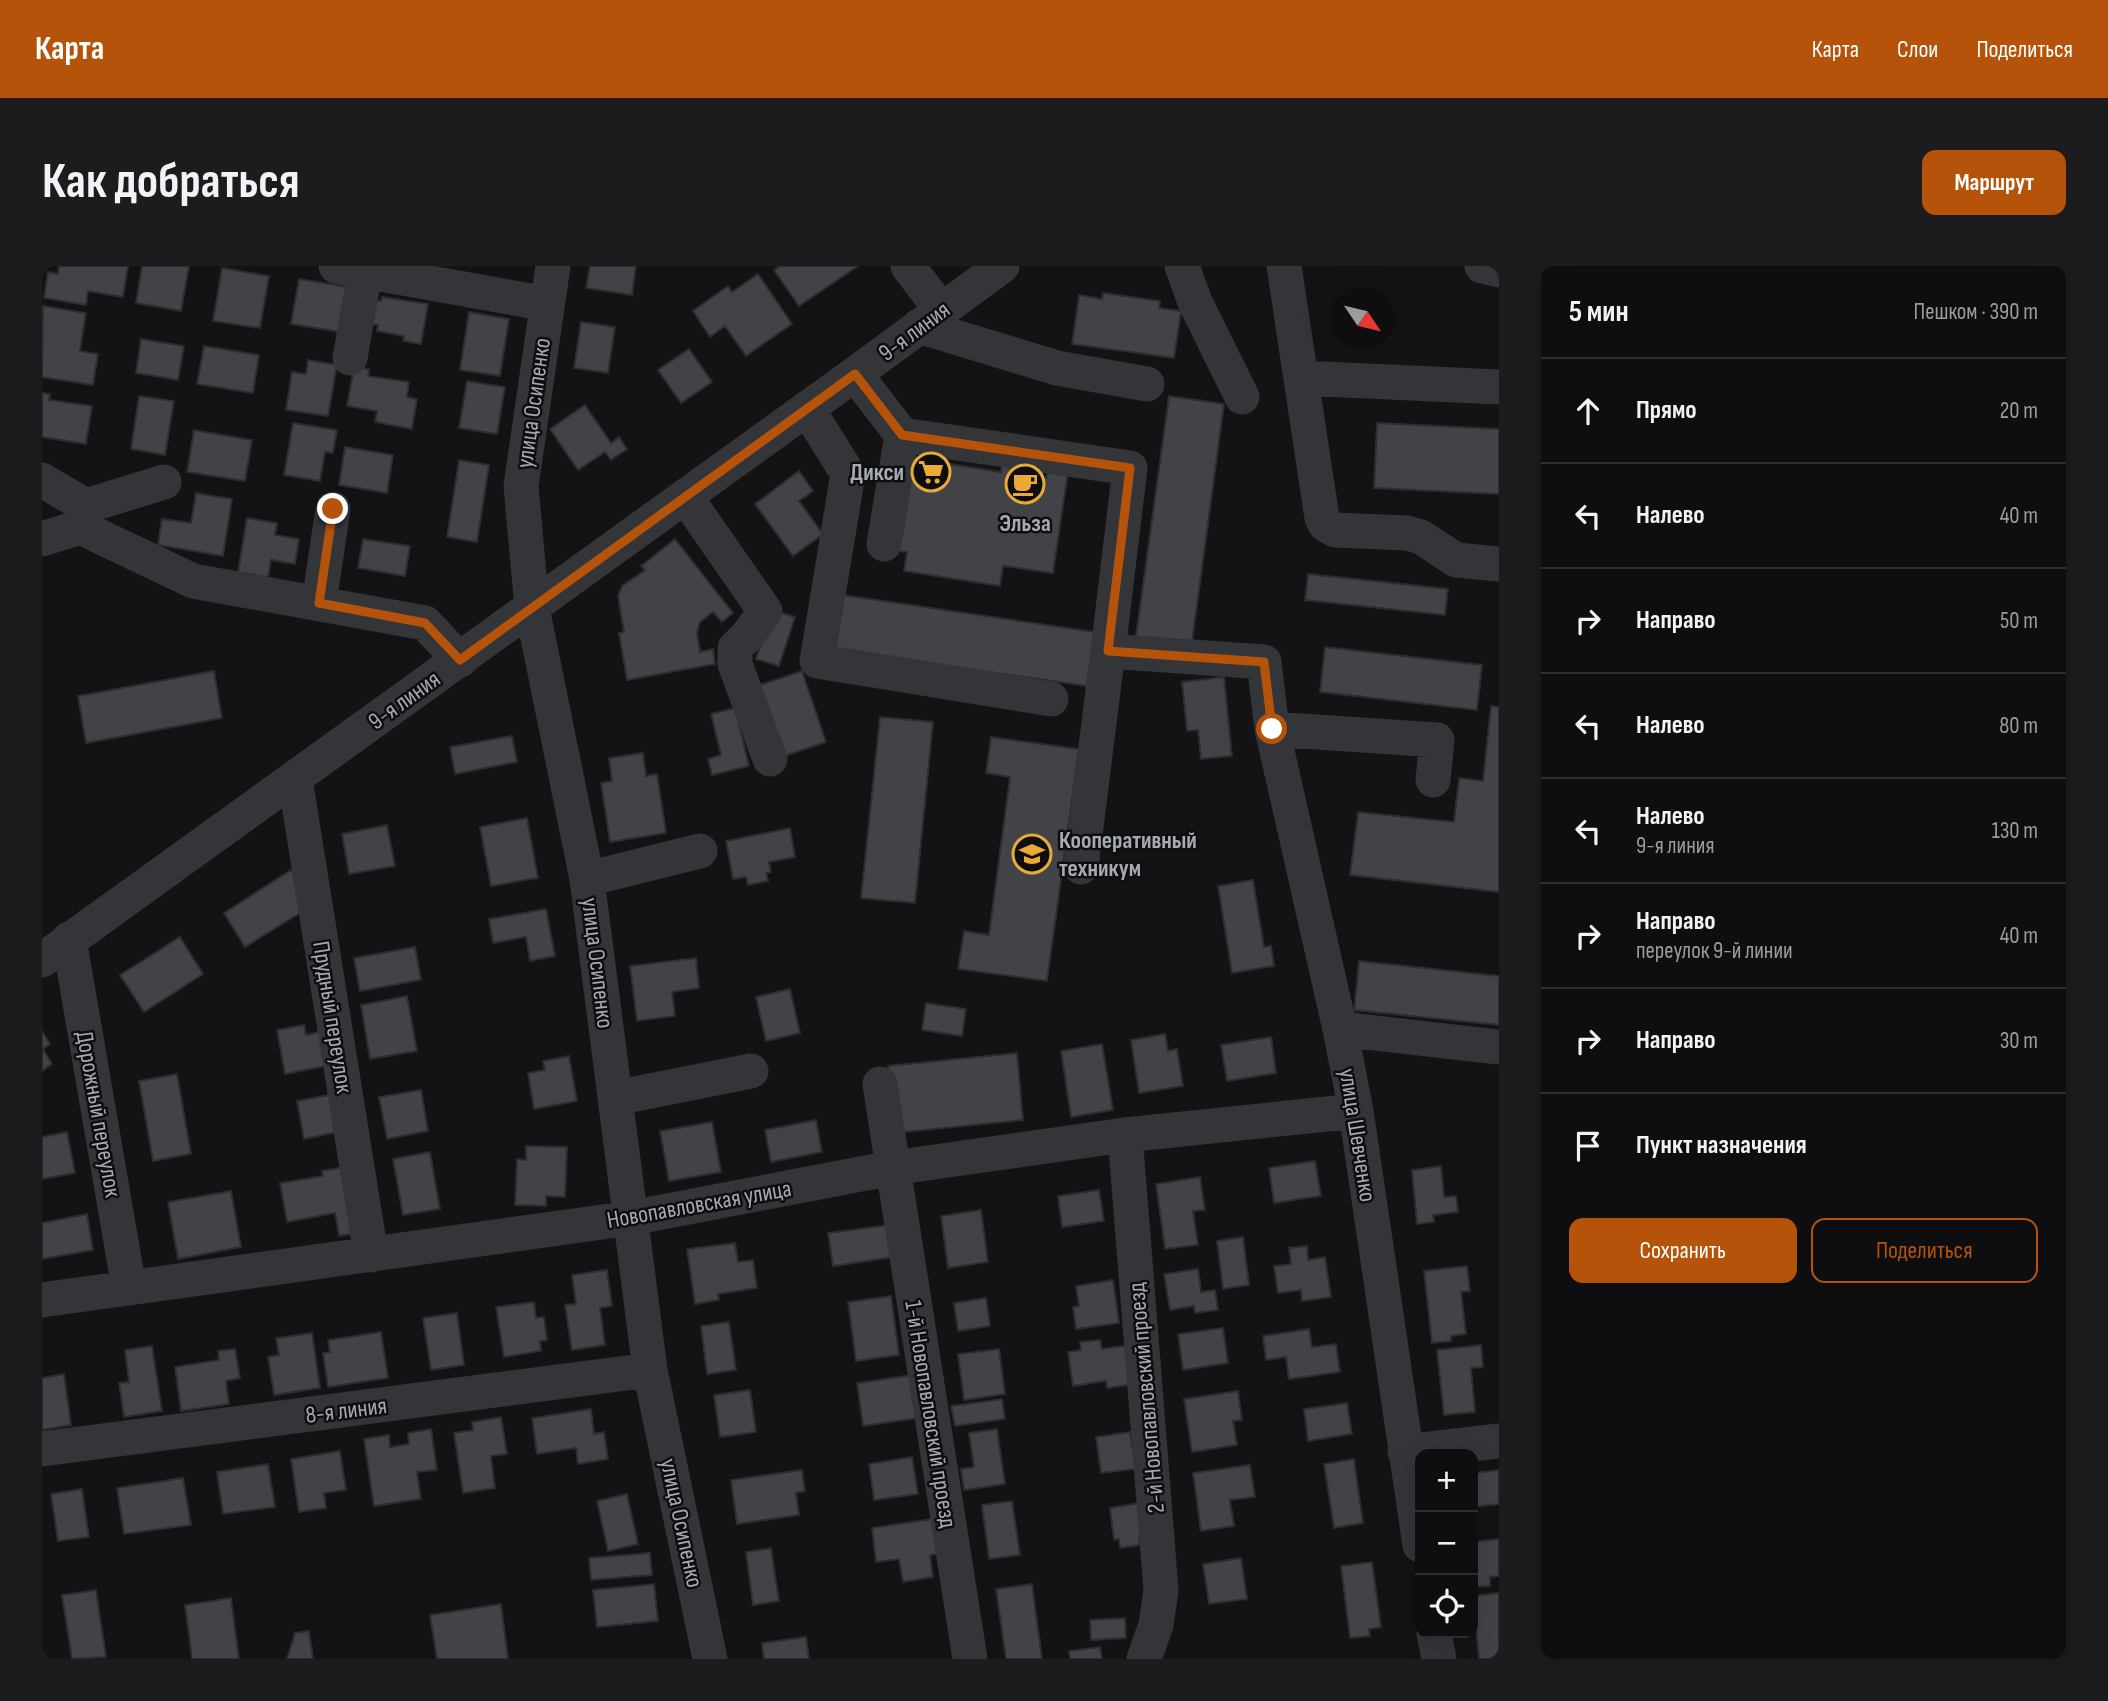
<!DOCTYPE html>
<html lang="ru">
<head>
<meta charset="utf-8">
<style>
  :root { --surface:#0e0e10; --page:#1c1c1e; --text:#f1f3f6; --muted:#9b9c9f; --line:#2e2e30; --accent:#b45309 }
  body { margin:0; font-family:"Sofia Sans Condensed",sans-serif; background:var(--page); color:var(--text) }
  .controls { position:absolute; right:21px; bottom:21px; display:grid; overflow:hidden; border-radius:14px; box-shadow:0 7px 28px #0002 }
  .controls button { width:63px; height:63px; display:grid; place-items:center; padding:0; border:0; border-bottom:2px solid var(--line); background:var(--surface); color:var(--text); font:35px sans-serif }
  .compass { position:absolute; left:1289px; top:21px; width:63px; height:63px; border-radius:50%; background:var(--surface); box-shadow:0 7px 28px #0002; rotate:125deg }
  .stop { position:absolute; width:21px; height:21px; margin:-16px; border:5px solid #b45309; border-radius:50%; background:#fff }
  .stop.end { background:#b45309; border-color:#fff; box-shadow:0 2px 7px #0008 }
  .list { margin:0; padding:0; list-style:none }
  h2 { display:flex; justify-content:space-between; align-items:center; height:91px; margin:0; padding:0 28px; font-size:30px }
  h2 small { font-size:23px; font-weight:400; color:var(--muted) }
  .list li { display:grid; grid-template-columns:46px 1fr auto; gap:21px; align-items:center; box-sizing:border-box; height:105px; padding:0 28px; border-top:2px solid var(--line) }
  .list b { display:block; font-size:26px; white-space:nowrap }
  .list p { margin:0; font-size:23px; white-space:nowrap; color:var(--muted) }
  .list em { font-size:23px; font-style:normal; color:var(--muted) }
  .actions { display:flex; gap:14px; padding:21px 28px }
  .actions a { flex:1; padding:16px 0; border:2px solid var(--accent); border-radius:14px; text-align:center; font-size:24px; color:var(--accent) }
  .actions .main { background:var(--accent); color:#fff }
  .icon { flex:none; width:38px; height:38px; fill:none; stroke:currentColor; stroke-width:2; stroke-linecap:round; stroke-linejoin:round }
  .map { position:relative; flex:none; width:1457px; height:1393px; overflow:hidden; border-radius:14px }
  header { display:flex; align-items:center; gap:42px; box-sizing:border-box; height:98px; padding:0 35px; background:var(--accent); color:#fff }
  header strong { font-size:33px }
  nav { display:flex; gap:38px; margin-inline-start:auto; font-size:24px }
  .intro { display:flex; align-items:center; justify-content:space-between; box-sizing:border-box; height:168px; padding:0 42px }
  h1 { margin:0; font-size:49px }
  .button { padding:18px 32px; border-radius:14px; background:var(--accent); color:#fff; font-size:24px; font-weight:700 }
  main { display:flex; gap:42px; padding:0 42px }
  aside { flex:1; background:var(--surface); border-radius:14px; box-shadow:0 7px 28px #0002 }
  .map>svg:first-child { display:block }
  .building { fill:#424348; stroke:#2d2d30; stroke-width:2 }
  .lines { fill:none; stroke-linecap:round; stroke-linejoin:round }
  .minor { stroke:#343539; stroke-width:35 }
  .route { stroke:#b45309; stroke-width:9 }
  .labels { text-anchor:middle; stroke-width:5; stroke-linejoin:round; paint-order:stroke }
  .street-label { font-size:24px; fill:#a5aab4; stroke:#0e0e10 }
  .poi-label { font-size:24px; font-weight:bold; fill:#a5aab4; stroke:#0e0e10; text-anchor:end }
</style>
</head>
<body>
<header>
<strong>Карта</strong>
<nav><a>Карта</a><a>Слои</a><a>Поделиться</a></nav>
</header>
<div class="intro"><h1>Как добраться</h1><a class="button">Маршрут</a></div>
<main>
<div class="map">
<svg width="1457" height="1393" viewBox="0 0 1457 1393">
  <rect width="100%" height="100%" fill="#131315"/>
  <path class="building" d="M17,0H86L81,31L46,25L44,39L2,32L6,6L16,8Z
    M100,0H147L139,45L94,37Z
    M548,0H594L590,29L544,22Z
    M738,0H816L757,40L732,4Z
    M180,2L227,10L218,62L171,55Z
    M716,8L750,58L704,90L683,60L668,71L651,45L686,20L690,26Z
    M257,13L306,21L299,66L249,58Z
    M1061,27L1118,35L1117,42L1139,45L1132,92L1030,78L1037,29L1060,33Z
    M340,31L386,38L379,78L361,75L362,70L335,65L336,59L319,56L322,33L339,35Z
    M1,40L44,47L38,85L56,88L51,119L0,111Z
    M427,46L467,53L458,110L418,104Z
    M539,56L573,61L566,107L532,102Z
    M99,73L142,80L136,114L94,107Z
    M162,80L217,89L211,127L155,118Z
    M647,83L670,116L639,137L616,104Z
    M266,94L295,99L286,150L244,144L250,106L264,108Z
    M312,101L327,103L326,110L367,116L365,131L375,133L370,163L333,156L335,145L305,140Z
    M425,115L463,121L455,168L417,162Z
    M0,127L8,128L7,134L50,140L44,178L0,171Z
    M97,130L132,135L123,189L89,183Z
    M1127,130L1182,138L1149,384L1093,377Z
    M543,139L569,177L577,171L585,183L569,194L563,186L536,204L508,163Z
    M251,157L295,164L291,187L283,186L278,215L242,209Z
    M1335,157L1457,163V228L1332,222Z
    M152,164L210,174L203,215L145,206Z
    M303,181L351,189L345,227L297,219Z
    M869,192L959,206L960,196L990,200L988,210L1004,212L1006,202L1026,206L1011,307L961,300L958,320L862,305L865,286L855,285Z
    M417,194L447,199L435,276L405,271Z
    M757,205L771,225L757,235L781,268L751,290L713,238Z
    M154,227L190,233L181,290L116,279L120,253L149,257Z
    M205,252L235,257L233,269L257,273L253,298L229,294L226,311L196,306Z
    M321,273L368,280L363,310L316,302Z
    M633,273L691,347L680,356L671,346L658,356L655,367L658,386L671,383L673,398L585,414L577,367L582,366L576,330L580,320L603,304L599,300Z
    M1266,308L1406,323L1403,349L1263,334Z
    M794,328L1053,366L1045,420L786,383Z
    M730,344L753,351L737,400L714,393Z
    M1283,381L1440,399L1435,444L1278,426Z
    M172,405L180,452L44,477L36,430Z
    M760,405L784,476L739,491L715,420Z
    M1182,411L1190,490L1159,493L1156,464L1145,465L1140,416Z
    M1449,440L1457,441V626L1308,609L1316,546L1412,556L1417,512L1441,515Z
    M693,442L707,500L670,509L666,493L679,489L669,448Z
    M838,451L891,456L873,637L819,632Z
    M470,470L475,496L413,508L408,481Z
    M949,471L1037,483L1005,715L916,703L922,665L947,669L968,511L944,507Z
    M601,487L604,510L615,508L624,567L568,576L559,517L570,515L567,492Z
    M485,552L496,612L449,620L438,561Z
    M345,559L353,600L307,608L300,568Z
    M748,562L753,591L727,596L729,606L724,607L726,615L706,619L704,611L691,613L684,575Z
    M249,604L271,639L203,681L182,647Z
    M1211,614L1222,681L1229,680L1232,700L1190,707L1176,620Z
    M504,643L513,690L488,695L484,671L451,677L447,653Z
    M138,671L161,708L102,746L78,709Z
    M373,681L379,714L318,725L312,692Z
    M654,692L657,722L630,726L633,750L595,755L588,700Z
    M1317,695L1457,710V759L1312,744Z
    M748,723L758,767L724,775L714,731Z
    M365,730L375,785L328,793L319,739Z
    M884,737L924,743L920,770L880,764Z
    M262,759L264,769L282,765L289,799L243,808L235,764Z
    M0,765L8,778L1,783L10,798L0,805Z
    M1123,768L1126,785L1135,783L1141,820L1097,827L1089,774Z
    M1229,771L1234,807L1185,815L1179,779Z
    M1060,778L1071,844L1029,851L1019,785Z
    M975,787L981,854L853,867L846,800Z
    M527,790L535,835L492,843L486,807L503,804L501,795Z
    M135,808L149,888L111,895L97,815Z
    M379,824L386,865L345,873L337,831Z
    M293,828L300,865L262,873L255,835Z
    M774,854L780,886L729,896L723,864Z
    M670,856L679,906L627,915L618,865Z
    M25,866L33,907L0,913V871Z
    M484,880L525,881L523,931L504,930V940L473,939L475,893L484,894Z
    M388,886L398,943L361,949L351,893Z
    M1273,895L1279,930L1232,937L1227,902Z
    M313,899L320,966L297,970L293,947L245,956L238,917L281,910L280,905Z
    M1399,900L1402,931L1414,930L1416,946L1391,949L1392,956L1375,958L1370,904Z
    M1158,911L1163,944L1151,945L1156,979L1123,983L1114,918Z
    M1057,924L1062,955L1020,961L1016,930Z
    M189,925L199,981L136,993L126,936Z
    M939,944L946,996L906,1002L899,950Z
    M45,948L51,984L0,993V957Z
    M854,958L859,990L791,1000L786,967Z
    M1201,971L1207,1019L1181,1023L1175,975Z
    M693,977L696,996L711,994L715,1022L676,1028L677,1034L653,1038L645,983Z
    M1265,980L1266,994L1283,991L1289,1031L1260,1035L1259,1024L1236,1027L1232,1000L1249,998L1247,982Z
    M1425,1000L1428,1025L1419,1026L1424,1068L1409,1070V1075L1390,1077L1382,1005Z
    M1156,1003L1159,1026L1173,1024L1176,1044L1153,1047L1152,1040L1128,1044L1122,1008Z
    M565,1004L570,1040L558,1042L563,1079L530,1084L523,1039L534,1038L530,1009Z
    M1071,1014L1077,1057L1034,1063L1031,1041L1037,1040L1034,1020Z
    M849,1030L857,1089L814,1095L806,1036Z
    M944,1032L948,1060L916,1065L912,1037Z
    M492,1036L494,1052L502,1051L505,1074L498,1075L499,1085L462,1091L454,1041Z
    M415,1047L422,1099L389,1104L381,1052Z
    M687,1056L694,1104L665,1108L659,1060Z
    M1181,1062L1186,1097L1141,1104L1136,1068Z
    M1267,1063L1270,1081L1294,1078L1298,1106L1247,1113L1244,1091L1224,1094L1221,1070Z
    M339,1066L346,1112L286,1121L281,1087L288,1086L286,1074Z
    M270,1067L278,1122L232,1129L226,1091L237,1089L234,1072Z
    M1058,1074L1060,1083L1089,1079L1094,1118L1065,1122L1064,1115L1031,1120L1026,1086L1039,1084L1038,1076Z
    M1439,1079L1441,1101L1429,1102L1433,1146L1402,1149L1395,1084Z
    M110,1080L120,1145L82,1151L77,1117L87,1116L83,1084Z
    M193,1083L198,1112L184,1115L187,1138L139,1145L133,1101L177,1094L176,1085Z
    M957,1083L963,1128L922,1134L916,1088Z
    M22,1108L29,1159L0,1164V1112Z
    M871,1109L877,1152L821,1160L815,1117Z
    M708,1124L714,1166L678,1171L672,1129Z
    M1196,1125L1200,1154L1191,1155L1195,1179L1150,1186L1142,1133Z
    M960,1133L963,1153L913,1160L909,1140Z
    M1305,1137L1310,1168L1266,1175L1262,1143Z
    M549,1143L552,1168L562,1166L566,1193L536,1198L534,1182L495,1188L490,1152Z
    M459,1151L465,1188L449,1190L453,1222L421,1227L412,1167L431,1164L430,1156Z
    M389,1163L395,1204L375,1206L379,1233L332,1240L322,1173L347,1169L348,1181L367,1178L366,1167Z
    M955,1163L963,1218L922,1224L919,1203L932,1201L927,1167Z
    M1088,1166L1094,1203L1059,1207L1054,1171Z
    M298,1185L304,1224L282,1227L284,1242L257,1246L249,1193Z
    M870,1191L876,1228L832,1234L827,1198Z
    M1312,1193L1321,1257L1292,1262L1282,1198Z
    M226,1198L233,1241L181,1248L175,1206Z
    M1208,1199L1213,1231L1188,1234L1192,1260L1159,1265L1151,1207Z
    M760,1204L763,1225L754,1227L757,1249L695,1258L689,1214Z
    M1457,1204V1238L1431,1241V1207Z
    M141,1212L149,1259L82,1268L75,1222Z
    M40,1223L47,1271L16,1275L9,1228Z
    M585,1228L596,1278L566,1285L555,1235Z
    M970,1235L978,1289L947,1293L940,1239Z
    M1098,1237L1103,1270L1097,1271L1098,1279L1078,1282L1077,1273L1072,1274L1068,1242Z
    M897,1252L902,1287L888,1289L891,1311L861,1316L857,1293L834,1296L830,1262Z
    M1457,1273V1310L1448,1311V1320L1431,1321V1276Z
    M729,1282L737,1335L711,1339L704,1286Z
    M608,1287L610,1309L549,1314L547,1292Z
    M1199,1292L1205,1333L1167,1338L1161,1298Z
    M1330,1296L1339,1361L1327,1363L1328,1370L1308,1372L1299,1300Z
    M612,1318L616,1355L555,1361L551,1324Z
    M990,1318L1000,1393H964L954,1323Z
    M54,1324L64,1391L30,1393L20,1329Z
    M1457,1327V1393H1437L1431,1330Z
    M189,1332L197,1393H150L143,1339Z
    M459,1338L466,1393H395L388,1349Z
    M1083,1352L1084,1372L1049,1374L1048,1354Z
    M267,1365L271,1393H245L253,1367Z
    M764,1371L767,1393H722L720,1377Z
    M1058,1381L1060,1393H1028L1027,1385Z"/>
  <g class="lines">
    <path class="minor" d="M294,0L505,38
      M511,0L479,220L490,342L545,613L608,1104L668,1393
      M866,0L899,44
      M1140,0L1153,36L1200,131
      M1242,0L1280,252L1284,259L1293,264L1365,267L1379,271L1414,294L1457,298
      M1440,0L1457,4
      M877,60L1015,102L1105,118
      M308,92L324,0
      M813,108L860,169L1088,202L1066,385L1222,396L1230,463L1298,763L1314,845L1378,1279
      M1259,112L1457,121
      M765,142L806,208L775,395L1009,433
      M0,214L44,240L38,261
      M643,230L723,345L706,369L693,382V398L728,493
      M44,240L122,216
      M38,261L151,315L383,357L418,394
      M0,273L38,261
      M842,278L860,169
      M277,337L291,243
      M1230,463L1395,474L1391,514
      M253,513L329,989
      M1039,601L1066,385
      M545,613L658,585
      M27,673L87,1022
      M0,694L813,108L960,0
      M1298,763L1457,781
      M838,818L928,1393
      M573,832L709,805
      M1083,869L1119,1324L1114,1359L1102,1393
      M0,1034L589,952L850,902L1083,869L1314,845
      M0,1183L608,1104
      M1363,1186L1457,1175
      M1392,1367L1397,1393"/>
  </g>
  <g class="lines">
    <path class="route" d="M291,243L277,337L383,357L418,394L813,108L860,169L1088,202L1066,385L1222,396L1230,463"/>
  </g>
  <defs>
    <symbol id="supermarket-ring" viewBox="-11 -11 22 22"><circle r="9.5" fill="#0e0e10" stroke="#e9aa36" stroke-width="1.5"/><path d="M-6-5.5h2.5l.6 2H6L4.5 2H-2.5L-4.4-4H-6ZM-1.5 3.2a1.3 1.3 0 1 0 .1 0ZM3 3.2a1.3 1.3 0 1 0 .1 0Z" fill="#e9aa36"/></symbol>
    <symbol id="cafe-ring" viewBox="-11 -11 22 22"><circle r="9.5" fill="#0e0e10" stroke="#e9aa36" stroke-width="1.5"/><path d="M-5.5-4.5H6V0H3Q3 3.5 0 3.5H-2.5Q-5.5 3.5-5.5 0ZM3-3.2v2h1.7v-2ZM-6 4.5H4V6H-6Z" fill="#e9aa36"/></symbol>
    <symbol id="university-ring" viewBox="-11 -11 22 22"><circle r="9.5" fill="#0e0e10" stroke="#e9aa36" stroke-width="1.5"/><path d="M0-5L7-2L0 1L-7-2ZM-4 1L0 2.5L4 1V4Q0 6-4 4Z" fill="#e9aa36"/></symbol>
  </defs>
  <g fill-rule="evenodd">
    <use href="#supermarket-ring" x="867" y="184" width="44" height="44"/>
    <use href="#cafe-ring" x="961" y="196" width="44" height="44"/>
    <use href="#university-ring" x="968" y="566" width="44" height="44"/>
  </g>
  <g class="labels">
    <g class="street-label">
      <text transform="translate(872 65) rotate(-37)" y="8">9-я линия</text>
      <text transform="translate(491 137) rotate(-82)" y="8">улица Осипенко</text>
      <text transform="translate(362 434) rotate(-36)" y="8">9-я линия</text>
      <text transform="translate(556 697) rotate(83)" y="8">улица Осипенко</text>
      <text transform="translate(291 751) rotate(81)" y="8">Прудный переулок</text>
      <text transform="translate(57 848) rotate(80)" y="8">Дорожный переулок</text>
      <text transform="translate(1316 869) rotate(81)" y="8">улица Шевченко</text>
      <text transform="translate(657 938) rotate(-10)" y="8">Новопавловская улица</text>
      <text transform="translate(1104 1132) rotate(-95)" y="8">2-й Новопавловский проезд</text>
      <text transform="translate(304 1144) rotate(-7)" y="8">8-я линия</text>
      <text transform="translate(889 1148) rotate(81)" y="8">1-й Новопавловский проезд</text>
      <text transform="translate(640 1257) rotate(78)" y="8">улица Осипенко</text>
    </g>
    <g class="poi-label">
      <text x="862" y="214">Дикси</text>
      <text x="983" y="265" text-anchor="middle">Эльза</text>
      <text x="1017" y="582" text-anchor="start">Кооперативный<tspan x="1017" dy="28">техникум</tspan></text>
    </g>
  </g>
</svg>
<div class="controls">
<button>+</button>
<button>−</button>
<button><svg class="icon" aria-label="locate" viewBox="0 0 24 24"><circle cx="12" cy="12" r="6"/><path d="M12 2v4M12 18v4M2 12h4M18 12h4"/></svg></button>
</div>
<svg class="compass" viewBox="-18 -18 36 36"><path d="M0-13l5 13h-10z" fill="#e53935"/><path d="M0 13l5-13h-10z" fill="#9b9c9f"/></svg>
<div class="stop" style="left:1230px;top:463px"></div>
<div class="stop end" style="left:291px;top:243px"></div>
</div>
<aside>
<h2>5 мин<small>Пешком · 390 m</small></h2>
<ul class="list">
<li><svg class="icon" aria-label="ahead" viewBox="0 0 24 24"><path d="M12 20V5M6 11l6-6 6 6"/></svg><div><b>Прямо</b></div><em>20 m</em></li>
<li><svg class="icon" aria-label="left" viewBox="0 0 24 24"><path d="M17 20v-9H6M10 6l-5 5 5 5"/></svg><div><b>Налево</b></div><em>40 m</em></li>
<li><svg class="icon" aria-label="right" viewBox="0 0 24 24"><path d="M7 20v-9h11M14 6l5 5-5 5"/></svg><div><b>Направо</b></div><em>50 m</em></li>
<li><svg class="icon" aria-label="left" viewBox="0 0 24 24"><path d="M17 20v-9H6M10 6l-5 5 5 5"/></svg><div><b>Налево</b></div><em>80 m</em></li>
<li><svg class="icon" aria-label="left" viewBox="0 0 24 24"><path d="M17 20v-9H6M10 6l-5 5 5 5"/></svg><div><b>Налево</b><p>9-я линия</p></div><em>130 m</em></li>
<li><svg class="icon" aria-label="right" viewBox="0 0 24 24"><path d="M7 20v-9h11M14 6l5 5-5 5"/></svg><div><b>Направо</b><p>переулок 9-й линии</p></div><em>40 m</em></li>
<li><svg class="icon" aria-label="right" viewBox="0 0 24 24"><path d="M7 20v-9h11M14 6l5 5-5 5"/></svg><div><b>Направо</b></div><em>30 m</em></li>
<li><svg class="icon" aria-label="arrive" viewBox="0 0 24 24"><path d="M6 21V4h12l-3 4 3 4H6"/></svg><div><b>Пункт назначения</b></div></li>
</ul>
<div class="actions"><a class="main">Сохранить</a><a>Поделиться</a></div>
</aside>
</main>
</body>
</html>
